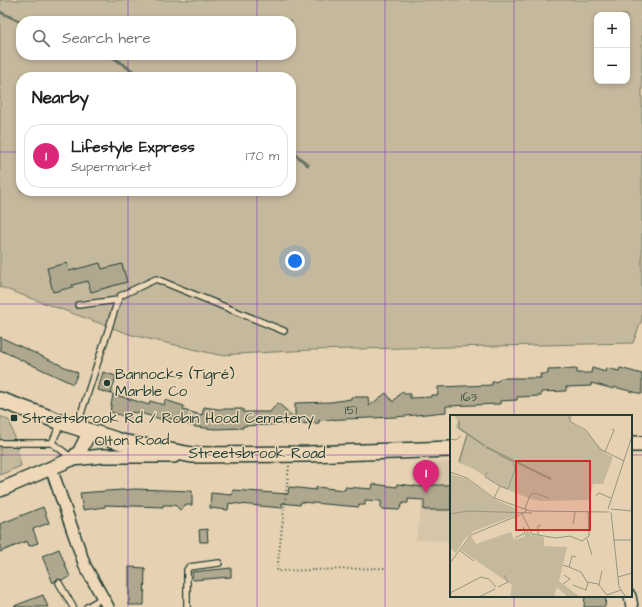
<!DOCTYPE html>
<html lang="en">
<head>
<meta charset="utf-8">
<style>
  :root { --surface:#fff; --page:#f2f2f2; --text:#222; --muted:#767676; --line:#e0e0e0; --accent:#db2777 }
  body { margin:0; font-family:"Architects Daughter",sans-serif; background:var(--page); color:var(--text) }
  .controls { position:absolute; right:12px; top:12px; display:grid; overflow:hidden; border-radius:8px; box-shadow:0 2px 6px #0003 }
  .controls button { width:36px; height:36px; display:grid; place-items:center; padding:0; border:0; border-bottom:1px solid var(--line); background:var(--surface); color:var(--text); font:20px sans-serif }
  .you { position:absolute; left:295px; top:261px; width:14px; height:14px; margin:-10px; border:3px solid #fff; border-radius:50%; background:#1a73e8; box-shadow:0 0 0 6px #1a73e833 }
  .badge { display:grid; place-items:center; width:26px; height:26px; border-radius:50%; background:var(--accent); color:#fff; font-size:13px; font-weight:700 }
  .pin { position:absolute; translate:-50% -33px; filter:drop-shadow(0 1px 2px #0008) }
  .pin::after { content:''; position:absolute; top:21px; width:14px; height:12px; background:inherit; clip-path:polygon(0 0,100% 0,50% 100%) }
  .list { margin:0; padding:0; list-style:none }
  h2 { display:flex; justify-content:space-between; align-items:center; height:52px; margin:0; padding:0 16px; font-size:17px }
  h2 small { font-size:13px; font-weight:400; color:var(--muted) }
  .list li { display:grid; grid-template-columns:26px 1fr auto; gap:12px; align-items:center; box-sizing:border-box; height:64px; margin:0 8px 8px; padding:0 8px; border:1px solid var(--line); border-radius:16px }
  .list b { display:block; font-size:15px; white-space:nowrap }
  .list p { margin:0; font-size:13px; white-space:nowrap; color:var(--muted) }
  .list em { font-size:13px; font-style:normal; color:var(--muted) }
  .icon { flex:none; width:22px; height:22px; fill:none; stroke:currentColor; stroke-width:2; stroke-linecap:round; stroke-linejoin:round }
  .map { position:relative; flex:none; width:642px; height:607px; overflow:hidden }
  .search { position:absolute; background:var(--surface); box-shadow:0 2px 6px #0003; left:16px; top:16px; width:280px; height:44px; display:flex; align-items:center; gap:10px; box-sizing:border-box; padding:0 14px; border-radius:16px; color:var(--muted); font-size:15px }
  .panel { position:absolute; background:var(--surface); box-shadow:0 2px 6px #0003; left:16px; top:72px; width:280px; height:124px; border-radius:16px }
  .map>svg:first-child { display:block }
  .built { fill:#d6c5a8 }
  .green { fill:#c5b99d; stroke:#727b68; fill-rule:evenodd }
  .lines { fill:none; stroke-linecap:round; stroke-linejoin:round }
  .stream { stroke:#687362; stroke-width:3 }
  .building { fill:#afa88f; stroke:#1f3d34 }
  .service-casing { stroke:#1f3d34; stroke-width:8 }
  .minor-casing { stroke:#1f3d34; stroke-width:14 }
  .tertiary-casing { stroke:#1f3d34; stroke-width:16 }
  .secondary-casing { stroke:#1f3d34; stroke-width:18 }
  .path { stroke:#1f3d34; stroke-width:2; stroke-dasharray:1 3; stroke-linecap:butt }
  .service { stroke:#eed8b7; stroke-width:5.5 }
  .minor { stroke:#eed8b7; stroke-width:11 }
  .tertiary { stroke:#eed8b7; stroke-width:13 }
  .secondary { stroke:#eed8b7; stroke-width:15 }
  .grid { fill:none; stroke:#7b2cbf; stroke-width:1; stroke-opacity:0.55 }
  .poi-dot { fill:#1f3d34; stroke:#eed8b7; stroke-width:1.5 }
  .labels { text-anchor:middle; stroke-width:3; stroke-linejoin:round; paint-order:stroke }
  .number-label { font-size:13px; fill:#43584b }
  .poi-label { font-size:15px; fill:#1f3d34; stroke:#eed8b7; text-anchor:start }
  .street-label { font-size:15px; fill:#1f3d34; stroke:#eed8b7 }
  .inset-river { fill:none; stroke:#989780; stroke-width:2 }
  .inset-road { fill:none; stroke:#969680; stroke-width:1 }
  .view { fill:#d62828; fill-opacity:0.15; stroke:#d62828; stroke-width:2 }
  .inset-edge { fill:none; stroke:#1f3d34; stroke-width:2 }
</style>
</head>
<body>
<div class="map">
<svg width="642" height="607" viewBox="0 0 642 607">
  <rect width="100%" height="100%" fill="#e6d2b2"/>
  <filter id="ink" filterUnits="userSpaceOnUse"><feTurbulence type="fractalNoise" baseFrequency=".025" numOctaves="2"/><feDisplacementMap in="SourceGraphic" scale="8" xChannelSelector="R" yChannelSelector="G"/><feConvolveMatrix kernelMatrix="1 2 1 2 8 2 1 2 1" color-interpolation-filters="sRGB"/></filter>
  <g filter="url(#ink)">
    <path class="built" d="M451,462V541L416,540L428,463Z"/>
    <path class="green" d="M0,0H642V319L633,343L311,350L219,355L132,335L0,287ZM597,15H627V81H597ZM21,21H291V55H21ZM21,77H291V191H21Z
      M0,416L10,421L21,466L0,475Z"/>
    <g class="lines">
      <path class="stream" d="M0,12L21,22
        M28,21L30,17L41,21
        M110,55L141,77
        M291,151L308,165"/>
    </g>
    <path class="building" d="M67,263L69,271L100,263L102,269L122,264L127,282L91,292L88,281L72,285L73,287L53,292L47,268Z
      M0,337L78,373L73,384L0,350Z
      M592,368L606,372L607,368L619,371L620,368L642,374V394L614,387V389L591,383V386L566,387V391L541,392V396L517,397V400L500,401V404L446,406V412L396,417L319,420V423L243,426V428L215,429L196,427L168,418L167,421L137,412L136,413L132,412L130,418L110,412L113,394L149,405L150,401L164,405L165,400L184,406L183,410L202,415L204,407L218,409H243V412H270L278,403L295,418V403L331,402L351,399V397H368L369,406L386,393L393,402L402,391L404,394H410V398L431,397V395H438V387L492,385V382L498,381L501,378H541L540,374H548V370L577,369V373H591Z
      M103,372L116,376L111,394L98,390Z
      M373,484L397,487V484L424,487V485H451V510H424V500L408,499V503H403L399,510L381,509V501L365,500V505H359V507L301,502L300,505L282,503V508L229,503L228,510L210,508L211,493L232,495L233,490L288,494L289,487L316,490V487L345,490V487L372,489Z
      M135,489L192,491V505H186L180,510L175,505H163V507L105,505V507L83,510L80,493Z
      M43,507L49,523L33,529L38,543L29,546L27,541L0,552V524Z
      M207,529L208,542H200L199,530Z
      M59,549L70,577L62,580L57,579L53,583L42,556Z
      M129,567L145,568L144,605H129Z
      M231,568V577L193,580L192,572Z
      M43,595L48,607H14V606Z
      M585,596H606L605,607H584Z"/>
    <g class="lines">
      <defs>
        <path id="service" d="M78,305L118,300
          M77,426L118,300L120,296L156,279L284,331
          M0,443H52L72,458
          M52,443L61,423
          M59,583L73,607
          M87,607L102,598
          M187,607V570L189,567L219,563"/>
        <path id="minor" d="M51,468L85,566L108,607
          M630,596L632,607"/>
        <path id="tertiary" d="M72,459L103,456H174
          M0,490L72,459L80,451L90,431"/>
        <path id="secondary" d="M0,400L61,422L122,442L192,455L308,454L451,449
          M631,444H642"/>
      </defs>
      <use href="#service" class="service-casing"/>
      <use href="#minor" class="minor-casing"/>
      <use href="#tertiary" class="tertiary-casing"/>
      <use href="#secondary" class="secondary-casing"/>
      <path class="path" d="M289,466L277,571L386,568"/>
      <use href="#service" class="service"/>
      <use href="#minor" class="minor"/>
      <use href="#tertiary" class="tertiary"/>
      <use href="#secondary" class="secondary"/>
    </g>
  </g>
  <path class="grid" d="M128,0V21M257,0V21M385,0V607M514,0V416M128,55V77M257,55V77M0,152H21M291,152H642M128,191V607M257,191V607M0,304H642M0,455H451M631,455H642M514,596V607"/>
  <g class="poi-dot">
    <circle cx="107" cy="383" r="4"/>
    <rect x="10" y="414" width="8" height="8" rx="2"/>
  </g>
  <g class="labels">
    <g class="number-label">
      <text x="469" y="401">163</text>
      <text x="351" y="414">151</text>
    </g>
    <g class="poi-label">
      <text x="115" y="379">Bannocks (Tigré)<tspan x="115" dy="17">Marble Co</tspan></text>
      <text x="22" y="423">Streetsbrook Rd / Robin Hood Cemetery</text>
    </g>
    <g class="street-label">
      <text transform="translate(132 440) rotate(-1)" y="5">Olton Road</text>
      <text x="257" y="458">Streetsbrook Road</text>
    </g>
  </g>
  <g transform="translate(450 415)">
    <rect width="182" height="182" fill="#e6d2b2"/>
    <path d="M4,0H123L120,7L136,16L155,38L163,42L153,69H143L139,85L91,86L81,84L50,72L24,54L9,48L17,20L5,12L8,7ZM0,59L17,64L44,84L67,94L69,99L24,116L14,125L6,138L0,133ZM77,115L81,120L94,122V131L117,132L109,166L130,182H118L107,172L104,182H60L62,170L11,135L21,121L26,129L61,117L64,125L74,122Z" fill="#c5b99d"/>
    <path class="inset-river" d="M9,6V13L35,31M36,32L101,64M9,47L17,20"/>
    <path class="inset-road" d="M118,0L121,7L136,15L150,34L174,46M0,24L6,25L11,21M155,37L164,15L162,14M0,57L17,63L44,83L80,96L159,97M37,57L35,62L50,71M0,77V91M146,81L149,78L161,83M44,83L50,71L58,74L65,54L63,47L48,40M75,94L80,80L84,78L99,83M158,94L182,21M161,94L182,96M161,97L169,172L176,182M0,99L18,96L82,98M72,99L82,119L106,123L120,121L132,126L139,121L138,96M123,109L125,97M88,120V111L91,110M65,123L75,118L73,112M137,124L142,140M163,125H182M9,135L24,146M0,148L21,120L72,99L77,95M113,150L119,152L122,141L126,142M119,152L131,157L137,167L148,169L157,180L171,175M168,162L182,158M113,169L120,164L114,160M123,170L136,175L138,167M149,170L152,156M48,172L58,167L54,160M0,178L31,162L39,164L46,172M29,182L45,174"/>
    <path class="view" d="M66,46H140V115H66Z"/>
    <rect width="182" height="182" class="inset-edge"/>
  </g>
</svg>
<div class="controls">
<button>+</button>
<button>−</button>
</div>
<div class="you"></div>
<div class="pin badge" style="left:426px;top:493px">1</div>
<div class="search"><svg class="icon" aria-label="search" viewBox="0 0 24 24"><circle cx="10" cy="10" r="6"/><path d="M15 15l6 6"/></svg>Search here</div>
<section class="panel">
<h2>Nearby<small></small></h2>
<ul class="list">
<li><span class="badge">1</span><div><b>Lifestyle Express</b><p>Supermarket</p></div><em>170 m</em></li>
</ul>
</section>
</div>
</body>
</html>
